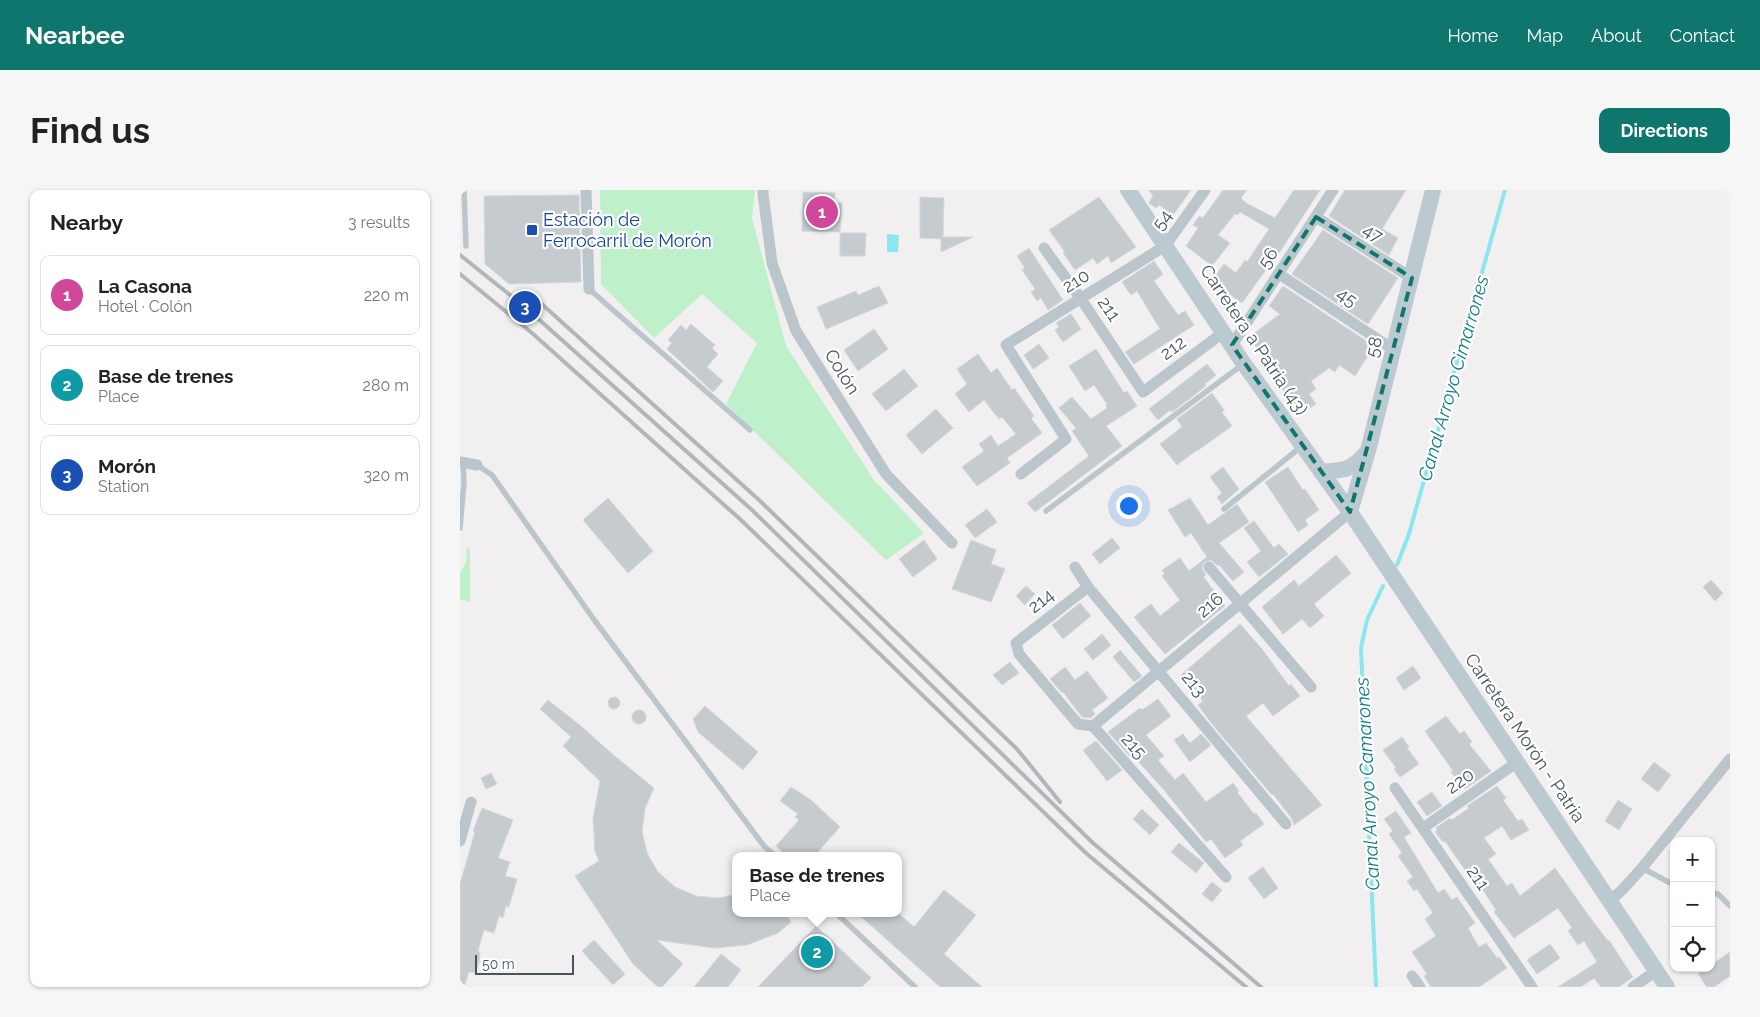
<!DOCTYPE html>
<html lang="en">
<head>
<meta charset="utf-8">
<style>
  :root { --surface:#fff; --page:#f6f6f6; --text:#222; --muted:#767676; --line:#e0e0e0; --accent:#0f766e }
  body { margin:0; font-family:Raleway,sans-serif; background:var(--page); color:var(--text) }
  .controls { position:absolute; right:15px; bottom:15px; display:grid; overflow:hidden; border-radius:10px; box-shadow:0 1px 4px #0004 }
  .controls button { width:45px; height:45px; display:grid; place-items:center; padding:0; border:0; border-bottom:1px solid var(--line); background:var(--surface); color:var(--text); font:25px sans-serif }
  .scale { position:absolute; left:15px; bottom:12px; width:99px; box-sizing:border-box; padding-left:5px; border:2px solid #47565d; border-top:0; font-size:14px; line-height:18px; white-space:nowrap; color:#47565d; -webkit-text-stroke:4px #fff; paint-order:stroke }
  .you { position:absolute; left:668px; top:315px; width:18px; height:18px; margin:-12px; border:4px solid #fff; border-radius:50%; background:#1a73e8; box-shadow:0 0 0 8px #1a73e833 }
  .badge { display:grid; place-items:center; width:32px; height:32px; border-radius:50%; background:var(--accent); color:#fff; font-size:16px; font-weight:700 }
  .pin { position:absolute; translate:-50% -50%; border:2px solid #fff; box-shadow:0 1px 5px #0006 }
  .popup { position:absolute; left:272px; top:662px; width:170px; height:65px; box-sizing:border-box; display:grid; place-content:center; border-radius:10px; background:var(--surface); filter:drop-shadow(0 1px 4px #0005); font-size:16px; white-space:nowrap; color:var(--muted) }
  .popup b { font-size:19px; color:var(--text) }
  .popup::after { content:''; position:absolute; left:50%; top:100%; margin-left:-10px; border:10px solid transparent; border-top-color:var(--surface) }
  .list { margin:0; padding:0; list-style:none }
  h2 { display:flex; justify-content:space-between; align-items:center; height:65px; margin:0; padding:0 20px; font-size:21px }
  h2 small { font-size:16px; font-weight:400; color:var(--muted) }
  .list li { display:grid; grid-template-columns:32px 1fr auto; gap:15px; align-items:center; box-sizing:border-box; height:80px; margin:0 10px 10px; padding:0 10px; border:1px solid var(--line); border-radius:10px }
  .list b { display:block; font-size:19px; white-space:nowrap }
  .list p { margin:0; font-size:16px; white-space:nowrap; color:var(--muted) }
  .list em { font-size:16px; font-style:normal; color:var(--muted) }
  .icon { flex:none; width:28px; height:28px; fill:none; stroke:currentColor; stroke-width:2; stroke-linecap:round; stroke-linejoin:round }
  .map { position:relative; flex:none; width:1270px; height:797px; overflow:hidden; border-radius:10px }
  header { display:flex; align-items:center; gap:30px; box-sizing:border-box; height:70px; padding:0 25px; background:var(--accent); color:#fff }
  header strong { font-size:24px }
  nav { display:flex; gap:28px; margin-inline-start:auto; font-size:18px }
  .intro { display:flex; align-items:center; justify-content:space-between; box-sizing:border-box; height:120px; padding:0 30px }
  h1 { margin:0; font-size:35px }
  .button { padding:12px 22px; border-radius:10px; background:var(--accent); color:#fff; font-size:18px; font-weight:700 }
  main { display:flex; gap:30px; padding:0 30px }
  aside { flex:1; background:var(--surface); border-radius:10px; box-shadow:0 1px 4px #0004 }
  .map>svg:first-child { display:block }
  .green { fill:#bef0c9 }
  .water { fill:#8ae7ed }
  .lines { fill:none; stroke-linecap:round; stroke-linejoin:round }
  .stream { stroke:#8ae7ed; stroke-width:4 }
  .building { fill:#c6cbcf; stroke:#d3d7db }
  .lane { stroke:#bbc6cc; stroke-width:5.5 }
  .street { stroke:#bbc6cc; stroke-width:11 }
  .secondary { stroke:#bbc9d1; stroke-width:16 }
  .rail { stroke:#b1b6ba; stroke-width:4 }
  .marked { fill:none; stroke:#0f766e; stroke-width:4; stroke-dasharray:10 6; stroke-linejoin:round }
  .transit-dot { fill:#1a4fb4; stroke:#fff; stroke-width:2 }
  .labels { text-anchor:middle; stroke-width:4.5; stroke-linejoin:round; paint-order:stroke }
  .transit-label { font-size:18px; fill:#164399; stroke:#fff; text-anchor:start }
  .street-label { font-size:18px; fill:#47565d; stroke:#fff }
  .water-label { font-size:19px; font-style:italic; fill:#0c7e85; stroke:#fff }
</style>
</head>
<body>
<header>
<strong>Nearbee</strong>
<nav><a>Home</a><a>Map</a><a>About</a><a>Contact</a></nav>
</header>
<div class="intro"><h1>Find us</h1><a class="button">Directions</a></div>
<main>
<aside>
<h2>Nearby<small>3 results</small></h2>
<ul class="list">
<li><span class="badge" style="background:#d1479c">1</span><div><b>La Casona</b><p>Hotel · Colón</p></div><em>220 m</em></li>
<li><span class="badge" style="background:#0f9aa8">2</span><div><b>Base de trenes</b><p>Place</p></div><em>280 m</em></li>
<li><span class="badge" style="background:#1a4fb4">3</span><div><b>Morón</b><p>Station</p></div><em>320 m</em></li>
</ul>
</aside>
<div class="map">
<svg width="1270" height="797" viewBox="0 0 1270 797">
  <rect width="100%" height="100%" fill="#f2eff0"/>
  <path class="green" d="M140,0H295L292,28L326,156L414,290L464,343L426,370L266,214L297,153L242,104L194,148L141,94Z
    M7,358L10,359V412L0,410V384L6,371Z"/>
  <path class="water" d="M427,44L439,45L438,62H427Z"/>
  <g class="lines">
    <path class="stream" d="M937,375L949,344L1045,0
      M916,797L901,458L907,430L923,396"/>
  </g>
  <path class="building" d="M688,0H731L713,25L699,15L696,18L689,13L693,5Z
    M763,0H787L781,8L786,13L815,28L834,0H860L812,74L811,73L806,81H805L782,113L751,92L764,74L776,83L785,70L787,72L809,39L780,22L778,25L775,24L758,45L770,53L752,76L726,56L738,38L733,35L739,26L743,28Z
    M885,0H946L922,39L938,48L929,65L869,26Z
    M343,2L375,3L374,12L382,13L380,42L342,41Z
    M119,5L121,92L49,94L25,74L24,6Z
    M460,7L484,8L483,47H513L481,62V49L460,48Z
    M639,7L676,57L651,73L648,66L637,74L633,68L615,80L603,63L605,62L589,40Z
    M863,40L938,88L908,134L832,84Z
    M380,43H406L405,66H380Z
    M569,58L603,110L588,120L581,108L577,111L571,102L575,99L562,80L565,78L557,66Z
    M694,71L703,84L694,91L718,125L725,121L734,135L674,174L665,162L700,139L677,101L671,105L662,92Z
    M419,96L428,113L366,139L357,117L396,101L398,105Z
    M823,96L914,156L895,186L879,175L875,182L869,178L851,191L856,199L849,204L856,214L840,224L819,194L821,192L789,147L820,124L809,116Z
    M611,124L621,139L603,152L595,140L599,137L596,133Z
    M231,134L255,155L252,158L258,164L247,177L263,191L253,202L207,159L212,153L208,150L221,135L226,140Z
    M414,139L428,159L398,181L384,160Z
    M579,154L589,168L573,179L564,165Z
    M636,159L664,203L667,201L677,216L646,236L662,256L575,322L567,313L629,266L612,241L616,238L599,218L612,207L631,229L647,218L646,215L647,214L634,195L625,201L609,176Z
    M518,164L531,183L537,178L552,200L554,198L574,226L571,228L582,243L547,268L550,273L517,296L502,277L524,261L519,254L531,245L538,256L556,244L542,227L539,229L524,210L509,222L495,204L507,194L497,179Z
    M747,174L756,185L745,194L746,196L712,222L710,220L698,230L689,219Z
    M444,179L458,196L426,221L412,204Z
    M752,203L764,220L762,222L772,236L737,261V260L717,275L700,254L722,237L717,229Z
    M476,219L493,238L462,264L446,245Z
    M763,277L779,299L762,314L757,307L762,303L750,287Z
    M828,277L843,300L845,299L859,320L845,330L848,335L838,342L805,292Z
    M148,308L193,361L168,383L123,330Z
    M730,308L748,335L777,314L789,332L759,353L784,382L773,391L759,375L758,376L751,370L744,372L742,378L746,385L743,386L765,416L705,464L674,427L691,414L700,426L720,410L702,386L705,384L702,380L720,368L729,381L747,367L731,343L725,347L708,320Z
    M527,319L537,332L515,348L505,335Z
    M794,331L814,358L819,354L828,364L799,387L787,372L801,361L784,338Z
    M652,348L660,358L640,374L632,364Z
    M464,350L477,369L453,387L439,369Z
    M511,350L536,360L531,374L545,379L531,412L492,399Z
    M876,365L891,383L854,414L864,426L850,438L842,429L823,444L802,417L834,390L839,396Z
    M1251,390L1263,403L1255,411L1243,397Z
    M566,396L575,404L565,415L556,406Z
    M620,413L631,426L603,449L592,435Z
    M780,434L802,459L829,496L831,494L840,506L813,526L803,513L786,526L862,615L834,635L832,629L813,604L812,605L752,534L738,515L743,511L721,485Z
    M642,444L651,455L633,470L624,459Z
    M660,460L682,486L674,492L653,467Z
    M550,472L559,483L542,495L533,485Z
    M953,476L961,488L944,500L936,488Z
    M605,477L615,490L627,481L648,508L632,520L635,524L631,528L622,527L603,502L602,503L590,489Z
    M148 513a6 6 0 1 1 12 0a6 6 0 1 1-12 0Z
    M698,509L711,526L686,545L704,566L698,570L715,590L723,583L746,612L773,593L779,601L777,602L794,624L796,623L804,634L780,651L783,655L765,668L751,649L746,652L704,600L676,569L674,571L648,542L680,518L682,520Z
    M88,510L121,536L151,563L194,598L185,618L182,641L187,663L198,682L215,697L236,706L259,708L276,704V723H324L331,732L318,743L287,755L254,758L197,750L223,774L202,797H198L173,774L115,686L139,671L135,661L133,628L140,591L103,556L111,547L80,519Z
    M245,516L298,562L283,580L238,542L233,529Z
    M172 527a7 7 0 1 1 14 0a7 7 0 1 1-14 0Z
    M986,526L1000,544L1004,541L1012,552L1009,554L1031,581L1005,599L991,582L993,581L965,541Z
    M723,544L730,553L741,544L751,555L730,572L714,550Z
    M942,547L949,557L947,558L959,574L940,587L934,579L936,578L923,560Z
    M636,551L662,580L647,591L623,560Z
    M1194,572L1211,585L1198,602L1181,589Z
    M31,583L37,594L26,599L21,588Z
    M1037,596L1046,608L1043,610L1058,631L1062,629L1069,640L1051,650L1042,636L1024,648L1036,664L1028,669L1047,696L1052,693L1060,706L1095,678L1129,726L1148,751L1149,750L1173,787L1159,797H1141L1134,788L1121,797H1098L1137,772L1124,751L1118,755L1108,741L1112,738L1098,718L1054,748L1034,722L1036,720L1019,694L1016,696L985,651L983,652L975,642L977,640L976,638L990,628L992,630L1009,618L1007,616Z
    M331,597L351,610L380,637L354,666H327L316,656L339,630L335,627L338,624L320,611Z
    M972,602L982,616L967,626L957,612Z
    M1158,610L1172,619L1159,640L1145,631Z
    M22,618L53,630L38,668L50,672L45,686L57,689L49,717L46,716L43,728L39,726L34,743L24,740L18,761L20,762L19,772L15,783L9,782L4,797H0V694L15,642L13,641Z
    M682,619L699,635L690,645L673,629Z
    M936,621L951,643L944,647L978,703L984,699L992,710L997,707L1015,733L1008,738L1019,757L1026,753L1037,768L1039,767L1047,778L1019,797H971L964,786L967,784L952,762L976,746L965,729L973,723L957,699L954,701L947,691L953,687L938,666L942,663L929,644L933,641L924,629Z
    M719,653L744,673L736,683L711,662Z
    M803,677L818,698L804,709L788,688Z
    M752,692L762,700L752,712L742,704Z
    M484,700L516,725L484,764L522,797H480L397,723H438L454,737Z
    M356,736L411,788L402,797H298Z
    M134,750L165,784L153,795L122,761Z
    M1090,754L1100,768L1077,784L1067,770Z
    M1270,762V786L1254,797H1247L1238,784L1246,778H1251V775Z
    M261,764L281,780L268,797H234Z"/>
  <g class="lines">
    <path class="lane" d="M4,0L6,56
      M129,99L290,240
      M17,275L32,285L135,431L304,656L315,666
      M764,319L842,256
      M586,321L782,175
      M0,338L4,292L3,273
      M1182,678L1214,695
      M1251,703L1258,704L1270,716
      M376,723L455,797"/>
    <path class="street" d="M126,0L129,99
      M303,0V4L312,73L336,141L426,284L492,353
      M856,27L952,88
      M584,58L621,109L683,202L764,142
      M819,84L934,160
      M772,155L873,0
      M0,272L17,275
      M561,284L606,249L546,155L705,56L745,0
      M615,377L628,397L826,634
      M749,377L851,497
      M628,397L556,453L559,464L618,534L633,536L766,687
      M633,536L890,322
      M935,598L1072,797
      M963,638L1056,573
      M0,651L11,612
      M1150,711L1163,699L1182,678L1270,569
      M952,786L960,797
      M1173,797L1196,781"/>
    <path class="secondary" d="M668,0L784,174L890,322L1207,797
      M861,282C885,280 890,281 907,262
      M890,322L908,261L973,0"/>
    <path class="rail" d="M0,65L65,117L292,320L633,653L801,797
      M0,84L72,143L281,330L627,664L786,797
      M75,108L298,309L557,559L600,612"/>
  </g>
  <path class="marked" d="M856,27L952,88L890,322L772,155Z"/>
  <rect class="transit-dot" x="66" y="34" width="12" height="12" rx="2.5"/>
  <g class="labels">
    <g class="transit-label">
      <text x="83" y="36">Estación de<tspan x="83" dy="21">Ferrocarril de Morón</tspan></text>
    </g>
    <g class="street-label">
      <text transform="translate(702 30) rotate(-55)" y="6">54</text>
      <text transform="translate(913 43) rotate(32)" y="6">47</text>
      <text transform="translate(808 68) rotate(-57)" y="6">56</text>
      <text transform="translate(616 91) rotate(-32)" y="6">210</text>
      <text transform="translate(887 107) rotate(34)" y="6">45</text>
      <text transform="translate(649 119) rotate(56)" y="6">211</text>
      <text transform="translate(794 150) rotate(56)" y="6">Carretera a Patria (43)</text>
      <text transform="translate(914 157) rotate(-76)" y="6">58</text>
      <text transform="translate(713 158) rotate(-36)" y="6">212</text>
      <text transform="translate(382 182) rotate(58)" y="6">Colón</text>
      <text transform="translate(581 411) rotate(-38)" y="6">214</text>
      <text transform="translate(750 415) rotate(-40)" y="6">216</text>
      <text transform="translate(734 494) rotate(50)" y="6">213</text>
      <text transform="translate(1065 548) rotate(56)" y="6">Carretera Morón - Patria</text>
      <text transform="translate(674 556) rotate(48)" y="6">215</text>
      <text transform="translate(1000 591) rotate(-35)" y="6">220</text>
      <text transform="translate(1018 688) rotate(56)" y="6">211</text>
    </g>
    <g class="water-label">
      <text transform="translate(993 188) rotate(-74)" y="7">Canal Arroyo Cimarrones</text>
      <text transform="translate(907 594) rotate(-93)" y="7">Canal Arroyo Camarones</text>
    </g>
  </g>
</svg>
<div class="controls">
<button>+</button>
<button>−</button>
<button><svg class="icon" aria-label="locate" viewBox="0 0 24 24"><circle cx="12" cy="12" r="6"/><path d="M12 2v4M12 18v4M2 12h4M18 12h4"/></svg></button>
</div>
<div class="scale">50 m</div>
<div class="you"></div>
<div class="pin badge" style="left:362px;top:22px;background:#d1479c">1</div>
<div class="pin badge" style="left:357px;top:762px;background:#0f9aa8">2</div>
<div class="popup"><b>Base de trenes</b>Place</div>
<div class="pin badge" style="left:65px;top:117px;background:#1a4fb4">3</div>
</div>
</main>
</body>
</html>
